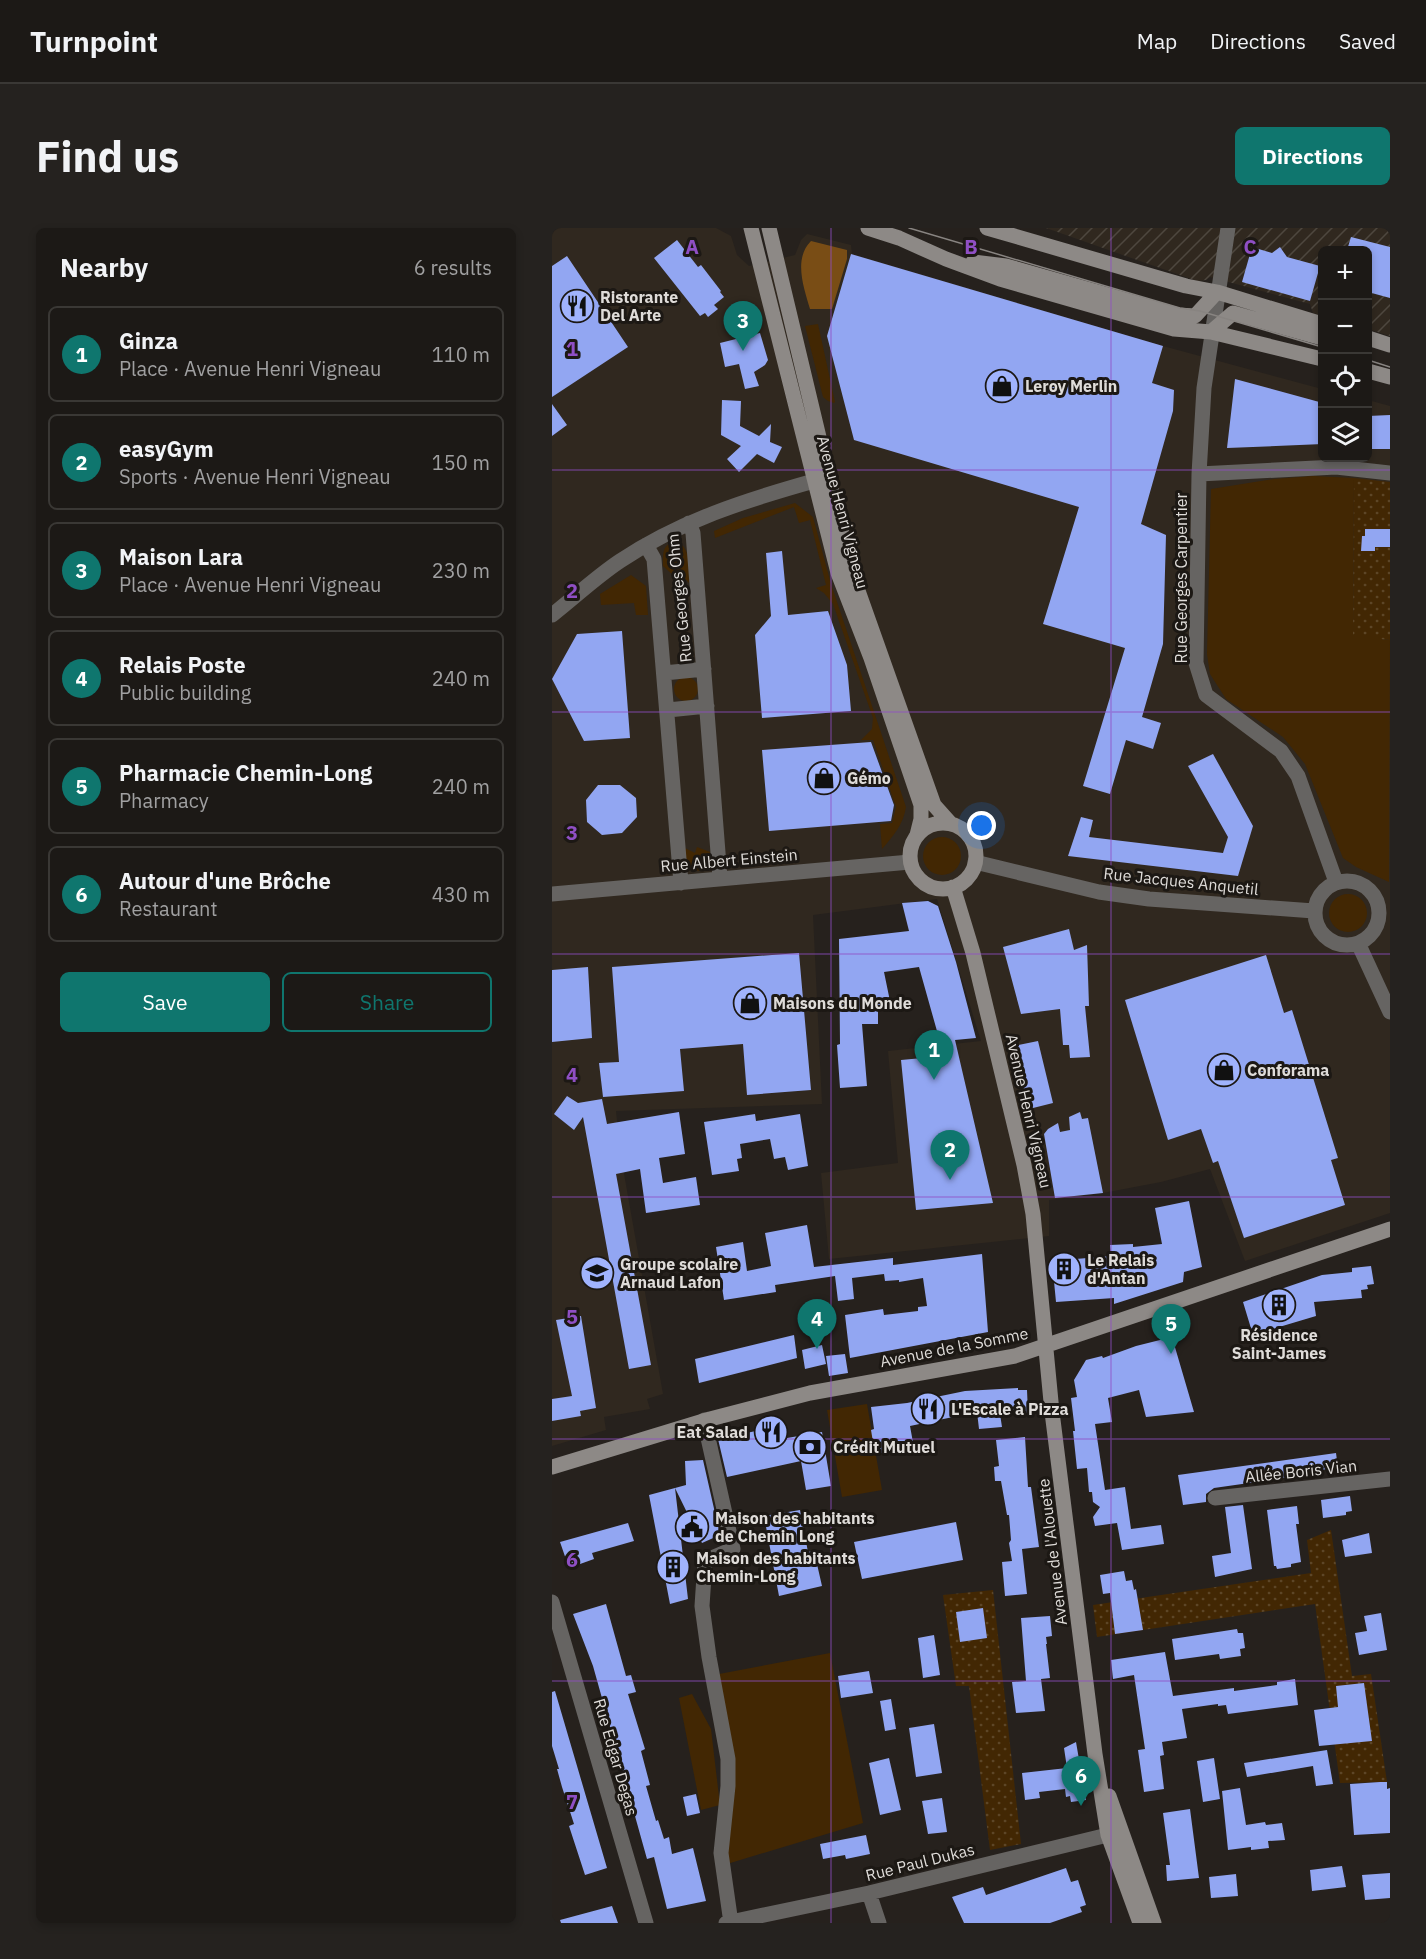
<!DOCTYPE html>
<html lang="en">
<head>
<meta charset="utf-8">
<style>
  :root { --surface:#1c1916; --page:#25221f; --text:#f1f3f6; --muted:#a0a0a1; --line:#3a3835; --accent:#0f766e }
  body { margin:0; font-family:"IBM Plex Sans",sans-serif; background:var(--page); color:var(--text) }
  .controls { position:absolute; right:18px; top:18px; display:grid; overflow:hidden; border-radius:9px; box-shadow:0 3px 9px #0003 }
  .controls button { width:54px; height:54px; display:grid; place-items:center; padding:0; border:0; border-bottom:2px solid var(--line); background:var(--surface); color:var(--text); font:30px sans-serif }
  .you { position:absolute; left:430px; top:598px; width:21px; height:21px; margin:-15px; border:4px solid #fff; border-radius:50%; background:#1a73e8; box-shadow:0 0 0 9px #1a73e833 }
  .badge { display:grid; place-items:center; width:39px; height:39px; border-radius:50%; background:var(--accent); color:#fff; font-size:20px; font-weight:700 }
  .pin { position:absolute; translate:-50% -50px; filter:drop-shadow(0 2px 3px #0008) }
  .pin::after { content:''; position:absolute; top:32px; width:21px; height:18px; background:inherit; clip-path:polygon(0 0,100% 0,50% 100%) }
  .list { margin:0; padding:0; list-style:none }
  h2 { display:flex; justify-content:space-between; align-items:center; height:78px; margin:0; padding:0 24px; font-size:26px }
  h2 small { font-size:20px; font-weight:400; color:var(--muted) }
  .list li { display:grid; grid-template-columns:39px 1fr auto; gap:18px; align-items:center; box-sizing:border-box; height:96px; margin:0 12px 12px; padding:0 12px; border:2px solid var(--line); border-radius:9px }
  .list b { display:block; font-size:22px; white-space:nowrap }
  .list p { margin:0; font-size:20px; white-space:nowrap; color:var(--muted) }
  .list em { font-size:20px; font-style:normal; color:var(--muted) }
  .actions { display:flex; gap:12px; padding:18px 24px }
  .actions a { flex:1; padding:14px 0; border:2px solid var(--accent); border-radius:9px; text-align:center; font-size:21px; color:var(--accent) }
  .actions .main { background:var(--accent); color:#fff }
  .icon { flex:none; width:33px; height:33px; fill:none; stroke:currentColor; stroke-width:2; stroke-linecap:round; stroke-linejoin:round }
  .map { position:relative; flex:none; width:838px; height:1695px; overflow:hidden; border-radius:9px }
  header { display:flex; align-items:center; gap:36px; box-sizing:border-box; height:84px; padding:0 30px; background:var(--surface); border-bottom:2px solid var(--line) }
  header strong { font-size:28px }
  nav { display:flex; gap:33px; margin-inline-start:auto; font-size:21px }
  .intro { display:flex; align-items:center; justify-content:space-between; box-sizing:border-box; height:144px; padding:0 36px }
  h1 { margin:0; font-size:42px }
  .button { padding:15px 27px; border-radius:9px; background:var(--accent); color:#fff; font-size:21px; font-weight:700 }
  main { display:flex; gap:36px; padding:0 36px }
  aside { flex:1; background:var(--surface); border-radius:9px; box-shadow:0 3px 9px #0003 }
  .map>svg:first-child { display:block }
  .built { fill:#30281f }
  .industrial { fill:url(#industrial-furrows) }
  .green { fill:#422703 }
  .garden { fill:url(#garden-dots) }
  .water { fill:#794d15 }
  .building { fill:#92a6f2 }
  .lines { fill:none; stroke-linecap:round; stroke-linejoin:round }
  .street { stroke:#666462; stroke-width:15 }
  .secondary { stroke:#8d8986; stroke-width:15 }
  .tram { stroke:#888481; stroke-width:1.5 }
  .grid { fill:none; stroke:#8f4fc4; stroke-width:1.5; stroke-opacity:0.55 }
  .labels { text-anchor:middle; stroke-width:6; stroke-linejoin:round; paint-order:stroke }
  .poi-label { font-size:16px; font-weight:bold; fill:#dfdcd9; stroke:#1c1814; text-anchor:start }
  .street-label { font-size:16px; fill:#dfdcd9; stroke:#1c1814 }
  .grid-label { font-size:20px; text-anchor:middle; font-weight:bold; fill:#8f4fc4; stroke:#1c1814; stroke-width:6; stroke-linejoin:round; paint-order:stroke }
</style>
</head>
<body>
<header>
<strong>Turnpoint</strong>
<nav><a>Map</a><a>Directions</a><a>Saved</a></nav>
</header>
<div class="intro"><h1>Find us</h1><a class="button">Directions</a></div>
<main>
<aside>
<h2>Nearby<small>6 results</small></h2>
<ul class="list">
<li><span class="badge">1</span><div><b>Ginza</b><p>Place · Avenue Henri Vigneau</p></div><em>110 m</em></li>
<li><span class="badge">2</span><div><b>easyGym</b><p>Sports · Avenue Henri Vigneau</p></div><em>150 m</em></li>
<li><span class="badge">3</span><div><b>Maison Lara</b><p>Place · Avenue Henri Vigneau</p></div><em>230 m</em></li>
<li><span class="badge">4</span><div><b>Relais Poste</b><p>Public building</p></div><em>240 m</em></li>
<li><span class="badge">5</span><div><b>Pharmacie Chemin-Long</b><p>Pharmacy</p></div><em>240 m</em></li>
<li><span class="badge">6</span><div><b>Autour d'une Brôche</b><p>Restaurant</p></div><em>430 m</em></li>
</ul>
<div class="actions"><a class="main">Save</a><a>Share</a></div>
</aside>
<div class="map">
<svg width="838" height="1695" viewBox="0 0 838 1695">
  <defs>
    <pattern id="industrial-furrows" width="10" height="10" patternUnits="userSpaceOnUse" patternTransform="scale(1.5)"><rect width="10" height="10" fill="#30281f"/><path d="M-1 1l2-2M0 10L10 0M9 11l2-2" fill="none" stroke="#4e473f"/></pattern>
    <pattern id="garden-dots" width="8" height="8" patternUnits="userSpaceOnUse" patternTransform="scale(1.5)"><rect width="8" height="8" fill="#422703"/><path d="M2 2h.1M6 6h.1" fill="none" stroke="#5d4627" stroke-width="1.8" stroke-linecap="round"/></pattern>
  </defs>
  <rect width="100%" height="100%" fill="#26211d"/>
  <path class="built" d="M0,0H164L179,8L185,27L197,38L243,27L249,12L255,6L299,17L300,26L611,118L770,161V230H816V172L838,178V985L693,1033L658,941L609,954L551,965L497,972V1008L277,1031L269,945L346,935L336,823L429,813L385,671L261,687L270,876L64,883L68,923L111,1166L95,1171L98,1181L52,1189L54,1202L0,1218Z"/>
  <path class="industrial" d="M494,0H838V108L816,101V22H770V88L761,85L758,76L658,49L654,52L645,53Z"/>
  <path class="green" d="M266,96L283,174L282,175L276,173L271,169L253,98Z
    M761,248L802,250L801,407L829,408V411L838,412L837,654L804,639L791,630L753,536L731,509L674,471L658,446L655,426L659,261L722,251Z
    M243,275L261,289L279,356L354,579C351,597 342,607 330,621L328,596L340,595L344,579L321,512H309L320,501L321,490L281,376L272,365L264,360L274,357L258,292L247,295L242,279L163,310L162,303L191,290Z
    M125,314C140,320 136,341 137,355L127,344L122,348L111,338C111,325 110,315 125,314Z
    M79,347L94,358L96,387H84L82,375L49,377L48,366Z
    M122 461a12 12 0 1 1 24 0a12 12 0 1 1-24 0Z
    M371 628a19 19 0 1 1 38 0a19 19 0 1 1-38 0Z
    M145,619L158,624L157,637L148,643C134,640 134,632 133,620L143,625Z
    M777 685a19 19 0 1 1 38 0a19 19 0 1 1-38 0Z
    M315,1176L330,1262L290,1269L275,1182Z
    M278,1425L311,1595L175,1636L167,1446Z
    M140,1466L159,1501L168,1577L149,1582L127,1470Z"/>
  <path class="garden" d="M802,250L838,254V412L829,411L828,408H801Z
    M779,1302L800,1448L819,1446L835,1554L788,1555L763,1376L545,1409L541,1377L759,1345L755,1312Z
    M441,1362L469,1616L438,1622L417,1458H404L391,1367Z"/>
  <path class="water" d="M259,13L295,22V31L280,81H258C252,60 241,31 259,13Z"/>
  <path class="building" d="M799,9L838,19V70L816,64V22H795Z
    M125,12L146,39L149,37L169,63L168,64L172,69L162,77L166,81L156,89L153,85L148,88L102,30Z
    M700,19L720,25L728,19L735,29L768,38L758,73L690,54Z
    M299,26L611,118L600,155L622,162L621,183L589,296L614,307L611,416L590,489L609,495L601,521L574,512L558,566L531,558L573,420L491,396L527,279L302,212L275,108Z
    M15,28L76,119L0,169V38Z
    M208,105L216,132L213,137L202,144L207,158L193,161L187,136L173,139L168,115Z
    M683,151L771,175V216L675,220Z
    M170,172L189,173L188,198L207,208L219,196L218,214L230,219L222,235L205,226L187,244L175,231L189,218L169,207Z
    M0,176L15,197L0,208Z
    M838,187V221H816V188Z
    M813,301H838V319H823V323H809L810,308H813Z
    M230,323L236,387L276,383L295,437L299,483L210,490L203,407L219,388L214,325Z
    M70,403L78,510L32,513L0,451L25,406Z
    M319,514L342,577L339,593L217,603L210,522Z
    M661,526L701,598L686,648L516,628L529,589L541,592L537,609L671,625L676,609L636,538Z
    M46,557H68L84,570L85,589L70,605L50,607L35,594L34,572Z
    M376,673L386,678L404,734L424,810L403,812L441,975L364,982L349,832L392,828L367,739L332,744L339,778L326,779V796H310L315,858L288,860L285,817L288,816L287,711L357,703L350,675Z
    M517,701L522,722L535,717L537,778H533L538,829L518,830L517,817H511L508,781L469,786L451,719Z
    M247,725L259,862L195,867L191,816L128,821L132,863L51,869L47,835L67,834L60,739Z
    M714,727L732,785L740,782L786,930L779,932L793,977L692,1010L666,933L661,935L649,901L616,912L573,772Z
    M36,739L40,810L0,814V742Z
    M486,813L501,875L477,881L461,818Z
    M15,868L26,875L50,871L55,896L127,884L133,926L107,930L111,955L144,949L148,977L94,985L88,941L64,946L99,1137L77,1141L31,889L22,902L2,886Z
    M528,884L530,891L536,890L551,965L503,970L492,906L496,901L506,895L508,904L518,902L517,889Z
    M203,886L204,893L248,886L256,938L236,942L233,929L222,931L218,911L188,916L190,930L185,931L187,943L160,947L152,894Z
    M637,973L650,1039L632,1044L631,1054L562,1076V1070L504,1074L500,1033L559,1028L558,1017L581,1016V1019L610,1016L603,980Z
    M255,997L262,1039L341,1030V1037L430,1026L436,1104L298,1130L293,1087L331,1081L332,1087L366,1083V1079L375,1078L371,1050L347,1054V1052L333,1053L332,1046L300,1050L302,1071L286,1073L283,1048L223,1057L224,1064L172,1072L164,1019L191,1014L195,1043L219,1038L213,1005Z
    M819,1038L822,1056L815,1057L816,1061L809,1062L810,1070L762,1074L764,1088L701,1107L691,1074L770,1047L800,1044V1040Z
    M29,1088L44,1180L28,1183L29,1188L0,1193V1171L20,1168L4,1092Z
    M242,1107L245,1130L147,1155L143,1131Z
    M620,1109L642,1184L594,1189L587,1162L556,1170L560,1194L543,1196L553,1262L573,1259L579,1301L609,1297L612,1316L570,1322L565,1295L543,1298L541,1289L548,1279L541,1274L540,1264H537L535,1240L525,1241L521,1203H523L519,1170L525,1169L522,1152L534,1132L550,1128L551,1130L584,1118Z
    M270,1117L274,1136L253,1141L250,1122Z
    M293,1126L296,1145L277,1148L274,1128Z
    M466,1160V1162H475L476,1185L448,1186L450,1199L427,1201L425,1184L358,1198L362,1220L323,1226L319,1202L322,1201L319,1179L355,1175L413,1163Z
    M232,1197L235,1210L270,1204L279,1258L254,1262L249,1233L175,1249L166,1211Z
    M473,1209L476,1259H479L487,1319L470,1321L475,1366L453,1368L450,1334L460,1333L457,1315L459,1312L457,1287H455L449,1253H443L442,1239L447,1238L444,1212Z
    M784,1225L786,1240L767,1242V1245L662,1260L654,1266V1274L631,1277L626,1247Z
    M151,1232L168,1307L150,1315L123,1260L134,1257L133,1233Z
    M123,1260L136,1371L118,1376L97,1267Z
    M798,1268L800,1283L794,1284V1287L771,1290L769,1272Z
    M691,1277L700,1341L663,1349L660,1328L679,1325L673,1279Z
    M745,1278L747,1296H744L749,1334L739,1336V1339L725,1341L724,1338H722L715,1282Z
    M248,1282L256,1324L262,1323L270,1358L227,1368L212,1288Z
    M404,1294L411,1332L310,1351L302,1314Z
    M76,1295L82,1313L40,1325L42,1331L17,1340L8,1314Z
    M817,1305L820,1325L793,1329L790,1312Z
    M572,1343L574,1353L580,1352L582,1362L584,1361L591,1402L563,1406L558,1365L551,1366L548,1347Z
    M54,1376L74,1448L79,1447L84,1464L76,1466L93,1521L89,1523L98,1557L94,1558L104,1593L106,1592L112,1611L117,1609L120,1626L141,1620L154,1673L115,1681L102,1629L95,1631L41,1438L21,1386Z
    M431,1380L435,1410L408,1414L404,1384Z
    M829,1385L835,1422L807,1427L803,1405L815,1403L812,1388Z
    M498,1388L500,1408L494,1409L495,1416H494L498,1450L489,1451L493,1483L464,1485L460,1454L474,1453L469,1390Z
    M685,1401L686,1405H691L693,1420L688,1421L689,1428L668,1431L667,1426L623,1432L620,1411Z
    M382,1407L388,1447L371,1450L366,1410Z
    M613,1424L621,1468L682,1460V1463L725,1457V1454L743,1451L746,1477L676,1486L674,1477L666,1478V1476L630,1481L635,1510L610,1514L612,1527L608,1528L612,1561L592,1564L586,1522L593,1521L582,1447L561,1451L559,1432Z
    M317,1443L321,1465L289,1470L286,1448Z
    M812,1455L820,1513L767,1518L762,1482L786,1479L784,1458Z
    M3,1463L55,1640L33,1647L17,1598L22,1596L10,1559L5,1541H7L0,1518V1464Z
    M339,1471L344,1501L333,1503L328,1473Z
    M382,1496L390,1545L364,1549L357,1500Z
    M524,1514L534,1572L519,1574L518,1568L514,1569L513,1561L487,1564L488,1570L473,1572L470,1545L515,1540L512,1520Z
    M775,1522L781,1556L764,1558L761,1538L695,1549L692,1535Z
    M337,1530L349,1582L328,1587L317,1535Z
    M662,1530L668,1571L651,1574L645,1533Z
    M828,1554H835V1561L838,1560V1605L802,1607L798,1556Z
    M688,1560L694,1597L713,1594L714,1597L730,1595L733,1612L716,1613L717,1620L699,1622V1619L676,1622L670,1563Z
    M144,1566L148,1585L135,1588L131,1569Z
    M390,1570L395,1604L376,1606L370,1573Z
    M638,1581L647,1650L615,1653L614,1637H618L611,1585Z
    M314,1607L318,1626L294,1631L293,1627L271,1631L268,1616Z
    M790,1638L794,1659L760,1663L758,1642Z
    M514,1640L519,1654L526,1652L534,1677L528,1679L530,1684L498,1695H412L400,1669L431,1659L434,1667Z
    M838,1645V1670L813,1672L810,1647Z
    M684,1646L686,1668L659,1670L657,1649Z
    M60,1678L66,1695H9L8,1692Z"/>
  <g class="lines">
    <path class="street" d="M676,0L652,160L647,246L644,435L654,467L729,523L746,548L784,654
      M647,246L784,239L838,245
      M137,295L141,305L168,650
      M94,317L102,331L129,655
      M0,387C23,369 44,349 68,333C128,293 194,272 262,253
      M112,445L152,441
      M116,482L155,478
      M423,634L547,664L597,671L762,683
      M763 685a32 32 0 1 1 64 0a32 32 0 1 1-64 0Z
      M0,666L358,634
      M806,715L838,784
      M152,1192L181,1321L153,1333L150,1378L157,1429L176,1531V1558L169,1625L179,1695
      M663,1270L838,1251
      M0,1374L94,1695
      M317,1665L327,1695
      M174,1695L317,1665L568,1604"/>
    <path class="secondary" d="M199,0L286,345L319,430L369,577V591L365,607
      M217,0L299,343L382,577L399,596
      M316,0L347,10L394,31L448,51L622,101L659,104L770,131
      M435,0L634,58L665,64L770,96
      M421,34L454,38L626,87L643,88L665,64
      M659,104L681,85L770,110
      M816,110L838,117
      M816,143L838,149
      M358 628a33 33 0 1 1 66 0a33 33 0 1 1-66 0Z
      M401,659L421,725L472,937L481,986L500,1184L543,1526L556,1607L588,1695
      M0,1239L158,1191L258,1165L463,1128L838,1001
      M557,1568L602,1695"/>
    <path class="tram" d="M357,0L628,80L648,83L770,119
      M816,132L838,139"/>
  </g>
  <path class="grid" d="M279,0V1695M559,0V1695M0,242H838M0,484H838M0,726H838M0,969H838M0,1211H838M0,1453H838"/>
  <defs>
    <symbol id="restaurant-disc" viewBox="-11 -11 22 22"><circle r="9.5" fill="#a0b3fd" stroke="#1c1814"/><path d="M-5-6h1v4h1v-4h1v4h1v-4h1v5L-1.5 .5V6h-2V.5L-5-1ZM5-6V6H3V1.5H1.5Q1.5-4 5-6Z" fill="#111"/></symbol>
    <symbol id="shop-disc" viewBox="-11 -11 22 22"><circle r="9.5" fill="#a0b3fd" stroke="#1c1814"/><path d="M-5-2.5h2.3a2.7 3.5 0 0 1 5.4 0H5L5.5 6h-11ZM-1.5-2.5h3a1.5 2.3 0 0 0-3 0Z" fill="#111"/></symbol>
    <symbol id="building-disc" viewBox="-11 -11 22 22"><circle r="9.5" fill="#a0b3fd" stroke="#1c1814"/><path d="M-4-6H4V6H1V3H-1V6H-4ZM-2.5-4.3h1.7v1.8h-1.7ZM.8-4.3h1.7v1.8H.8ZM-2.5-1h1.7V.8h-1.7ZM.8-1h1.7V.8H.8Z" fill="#111"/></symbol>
    <symbol id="school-disc" viewBox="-11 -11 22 22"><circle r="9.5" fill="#a0b3fd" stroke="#1c1814"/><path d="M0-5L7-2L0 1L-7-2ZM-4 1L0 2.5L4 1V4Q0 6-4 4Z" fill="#111"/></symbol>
    <symbol id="bank-disc" viewBox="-11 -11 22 22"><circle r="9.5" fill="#a0b3fd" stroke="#1c1814"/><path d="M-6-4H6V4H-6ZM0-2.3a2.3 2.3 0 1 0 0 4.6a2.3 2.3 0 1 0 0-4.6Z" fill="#111"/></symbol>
    <symbol id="civic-disc" viewBox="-11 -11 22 22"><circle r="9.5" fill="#a0b3fd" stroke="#1c1814"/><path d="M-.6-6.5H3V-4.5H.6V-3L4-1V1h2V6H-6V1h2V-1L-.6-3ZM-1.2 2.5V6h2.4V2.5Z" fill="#111"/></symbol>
  </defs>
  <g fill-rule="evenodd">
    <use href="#restaurant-disc" x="6" y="59" width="38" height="38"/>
    <use href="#shop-disc" x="431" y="139" width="38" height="38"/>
    <use href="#shop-disc" x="253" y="531" width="38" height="38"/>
    <use href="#shop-disc" x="179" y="756" width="38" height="38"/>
    <use href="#shop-disc" x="653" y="823" width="38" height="38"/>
    <use href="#building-disc" x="493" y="1022" width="38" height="38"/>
    <use href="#school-disc" x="26" y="1026" width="38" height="38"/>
    <use href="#building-disc" x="708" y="1058" width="38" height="38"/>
    <use href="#restaurant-disc" x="357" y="1162" width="38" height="38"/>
    <use href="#restaurant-disc" x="200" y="1185" width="38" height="38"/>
    <use href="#bank-disc" x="239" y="1200" width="38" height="38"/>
    <use href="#civic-disc" x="121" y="1280" width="38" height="38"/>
    <use href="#building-disc" x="102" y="1320" width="38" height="38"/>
  </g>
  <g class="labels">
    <g class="poi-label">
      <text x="48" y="75">Ristorante<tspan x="48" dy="18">Del Arte</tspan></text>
      <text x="473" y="164">Leroy Merlin</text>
      <text x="295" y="556">Gémo</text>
      <text x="221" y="781">Maisons du Monde</text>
      <text x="695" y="848">Conforama</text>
      <text x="535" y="1038">Le Relais<tspan x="535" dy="18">d'Antan</tspan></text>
      <text x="68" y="1042">Groupe scolaire<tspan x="68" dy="18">Arnaud Lafon</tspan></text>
      <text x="727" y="1113" text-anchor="middle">Résidence<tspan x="727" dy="18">Saint-James</tspan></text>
      <text x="399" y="1187">L'Escale à Pizza</text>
      <text x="196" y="1210" text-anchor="end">Eat Salad</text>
      <text x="281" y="1225">Crédit Mutuel</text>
      <text x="163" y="1296">Maison des habitants<tspan x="163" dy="18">de Chemin Long</tspan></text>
      <text x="144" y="1336">Maison des habitants<tspan x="144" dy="18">Chemin-Long</tspan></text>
    </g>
    <g class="street-label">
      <text transform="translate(291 284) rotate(75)" y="6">Avenue Henri Vigneau</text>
      <text transform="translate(629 350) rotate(-90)" y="6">Rue Georges Carpentier</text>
      <text transform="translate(127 370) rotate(-96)" y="6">Rue Georges Ohm</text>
      <text transform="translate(177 632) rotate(-5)" y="6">Rue Albert Einstein</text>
      <text transform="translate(629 653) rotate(6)" y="6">Rue Jacques Anquetil</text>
      <text transform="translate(477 883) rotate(77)" y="6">Avenue Henri Vigneau</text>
      <text transform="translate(402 1119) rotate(-11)" y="6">Avenue de la Somme</text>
      <text transform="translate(749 1243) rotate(-6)" y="6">Allée Boris Vian</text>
      <text transform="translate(500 1324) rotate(-97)" y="6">Avenue de l'Alouette</text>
      <text transform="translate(64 1529) rotate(74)" y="6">Rue Edgar Degas</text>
      <text transform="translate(368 1634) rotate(-14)" y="6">Rue Paul Dukas</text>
    </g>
  </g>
  <g class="grid-label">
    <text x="140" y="26">A</text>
    <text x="419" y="26">B</text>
    <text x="698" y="26">C</text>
    <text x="20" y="128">1</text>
    <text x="20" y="370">2</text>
    <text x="20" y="612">3</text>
    <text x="20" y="854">4</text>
    <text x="20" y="1096">5</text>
    <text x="20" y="1339">6</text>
    <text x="20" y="1581">7</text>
  </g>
</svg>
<div class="controls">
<button>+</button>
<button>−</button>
<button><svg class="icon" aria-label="locate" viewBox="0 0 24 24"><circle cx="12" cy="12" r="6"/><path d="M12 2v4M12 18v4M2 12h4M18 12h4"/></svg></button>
<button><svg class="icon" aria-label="layers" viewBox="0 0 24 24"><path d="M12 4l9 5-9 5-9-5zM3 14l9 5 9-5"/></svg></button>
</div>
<div class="you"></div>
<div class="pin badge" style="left:382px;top:852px">1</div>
<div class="pin badge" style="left:398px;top:952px">2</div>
<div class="pin badge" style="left:191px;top:123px">3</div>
<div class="pin badge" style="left:265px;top:1121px">4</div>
<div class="pin badge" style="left:619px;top:1126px">5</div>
<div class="pin badge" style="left:529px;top:1578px">6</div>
</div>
</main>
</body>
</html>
